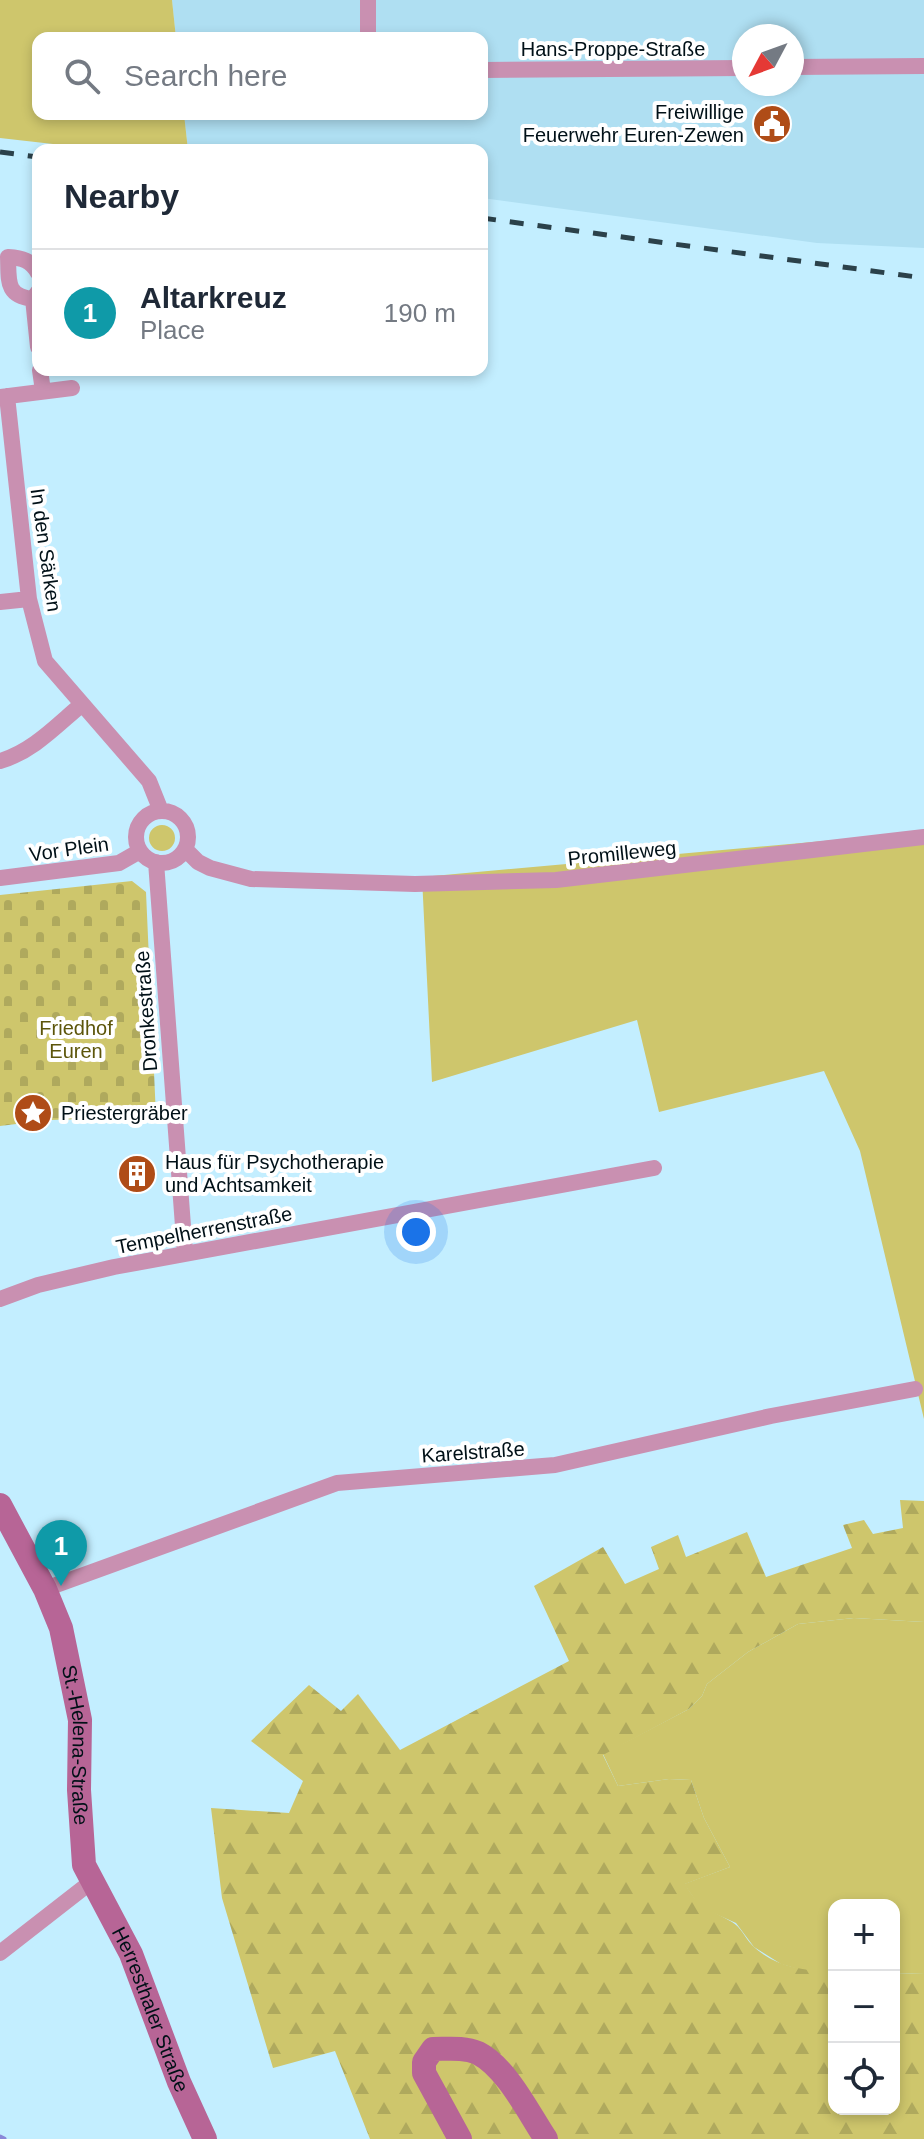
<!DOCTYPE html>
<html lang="en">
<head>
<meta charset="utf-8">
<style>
  :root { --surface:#fff; --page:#f2f2f3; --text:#1f2937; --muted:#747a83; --line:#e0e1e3; --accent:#b45309 }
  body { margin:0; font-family:Helvetica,sans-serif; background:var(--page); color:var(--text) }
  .controls { position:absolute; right:24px; bottom:24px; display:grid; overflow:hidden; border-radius:16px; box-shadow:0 4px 12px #0003 }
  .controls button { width:72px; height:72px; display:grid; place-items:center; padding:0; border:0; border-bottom:2px solid var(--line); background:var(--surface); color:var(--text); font:40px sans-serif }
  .compass { position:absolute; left:732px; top:24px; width:72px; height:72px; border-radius:50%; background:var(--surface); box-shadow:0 4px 12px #0003; rotate:229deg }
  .you { position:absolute; left:416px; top:1232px; width:28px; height:28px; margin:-20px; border:6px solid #fff; border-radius:50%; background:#1a73e8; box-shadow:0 0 0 12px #1a73e833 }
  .badge { display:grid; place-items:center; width:52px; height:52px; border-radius:50%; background:var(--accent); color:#fff; font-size:26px; font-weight:700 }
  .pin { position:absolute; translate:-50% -66px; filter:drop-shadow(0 2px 4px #0008) }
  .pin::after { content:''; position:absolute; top:42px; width:28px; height:24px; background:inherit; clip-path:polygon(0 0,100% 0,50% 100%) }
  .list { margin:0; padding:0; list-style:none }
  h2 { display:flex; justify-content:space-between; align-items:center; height:104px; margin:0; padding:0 32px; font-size:34px }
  h2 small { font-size:26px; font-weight:400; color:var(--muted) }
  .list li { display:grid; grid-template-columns:52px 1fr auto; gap:24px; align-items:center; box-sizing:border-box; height:128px; padding:0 32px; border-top:2px solid var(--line) }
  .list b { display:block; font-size:30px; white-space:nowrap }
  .list p { margin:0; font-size:26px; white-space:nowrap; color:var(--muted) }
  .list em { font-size:26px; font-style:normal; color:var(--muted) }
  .icon { flex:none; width:44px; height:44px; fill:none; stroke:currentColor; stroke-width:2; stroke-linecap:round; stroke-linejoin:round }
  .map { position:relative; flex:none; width:924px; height:2139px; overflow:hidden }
  .search { position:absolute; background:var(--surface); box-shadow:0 4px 12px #0003; left:32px; top:32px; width:456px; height:88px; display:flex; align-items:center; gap:20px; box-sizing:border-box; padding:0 28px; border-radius:16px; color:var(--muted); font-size:30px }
  .panel { position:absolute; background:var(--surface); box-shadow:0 4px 12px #0003; left:32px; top:144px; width:456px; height:232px; border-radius:16px }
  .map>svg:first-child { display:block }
  .built { fill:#afdff2; fill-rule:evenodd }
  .green { fill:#cec66c }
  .forest { fill:url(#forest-firs) }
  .cemetery { fill:url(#cemetery-stones) }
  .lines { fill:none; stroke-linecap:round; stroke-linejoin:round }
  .stream { stroke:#8a87d8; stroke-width:5 }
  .street { stroke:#c990b1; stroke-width:16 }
  .secondary { stroke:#b76596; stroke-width:24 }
  .rail { stroke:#2b414a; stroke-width:5; stroke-dasharray:14 14; stroke-linecap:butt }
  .labels { text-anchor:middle; stroke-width:8; stroke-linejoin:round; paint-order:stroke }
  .street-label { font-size:20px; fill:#001017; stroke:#fff }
  .poi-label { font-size:20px; fill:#001017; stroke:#fff; text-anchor:start }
  .park-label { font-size:20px; fill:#5c550a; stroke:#fff }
</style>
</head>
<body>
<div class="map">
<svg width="924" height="2139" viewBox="0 0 924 2139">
  <defs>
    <pattern id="forest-firs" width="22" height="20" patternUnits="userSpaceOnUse" patternTransform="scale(2)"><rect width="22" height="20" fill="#cec66c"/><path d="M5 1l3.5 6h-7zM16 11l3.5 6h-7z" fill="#afa95d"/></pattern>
    <pattern id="cemetery-stones" width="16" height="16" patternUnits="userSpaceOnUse" patternTransform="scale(2)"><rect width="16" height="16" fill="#cec66c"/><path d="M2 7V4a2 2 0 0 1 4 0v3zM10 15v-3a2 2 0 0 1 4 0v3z" fill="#afa95d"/></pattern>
  </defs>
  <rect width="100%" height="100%" fill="#c3eeff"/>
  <path class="built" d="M172,0H924V248L817,243L482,198V150H188L184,114H482V38H176ZM744,36H792V84H744Z"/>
  <path class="green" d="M0,0H172L176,38H38V114H184L188,150H106L0,138Z
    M149 838a13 13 0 1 1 26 0a13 13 0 1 1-26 0Z
    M924,832V1419L860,1151L824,1071L659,1112L637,1020L432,1082L422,877Z
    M854,1618L924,1622V1974L894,1973V1905H834V1971H805L781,1964L754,1947L736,1923L700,1907L684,1884L730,1867L704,1818L691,1780L669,1779L618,1786L603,1754L689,1709L702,1696L707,1684L748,1652L798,1624Z"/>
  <path class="forest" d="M900,1500L924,1501V1622L854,1618L798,1624L748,1652L707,1684L702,1696L689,1709L603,1755L618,1786L669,1779L691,1780L704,1818L730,1867L685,1884C701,1911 707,1907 732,1922C741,1927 745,1938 752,1945C774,1967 805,1971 834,1971V2109H894V1973L924,1974V2139H370L335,2051L273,2068L222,1898L211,1808L289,1813L303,1781L251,1741L309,1685L341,1711L358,1694L400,1750L569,1661L534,1586L603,1547L625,1584L659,1569L651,1547L678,1535L686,1557L747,1532L766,1577L852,1548L843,1525L864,1520L873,1534L903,1528Z"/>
  <path class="cemetery" d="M132,881L146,892L156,1117L49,1120L0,1126V895Z"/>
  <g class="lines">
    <path class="stream" d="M0,2137L4,2139"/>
    <path class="street" d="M368,0V38
      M792,67L924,66
      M482,70L744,68
      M38,292L33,299L38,347
      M33,299C5,296 9,280 8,257C22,258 31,260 38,273
      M40,370L43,391
      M7,396L29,599L45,661L149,781L161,811
      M0,397L72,388
      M0,602L29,599
      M0,761C32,752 56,726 81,705
      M136 837a26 26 0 1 1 52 0a26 26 0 1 1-52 0Z
      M185,849L198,862L210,868L251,879L415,884L556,880L924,837
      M156,862L185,1253
      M0,878L119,863L140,851
      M0,1299L38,1285L114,1267L654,1168
      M45,1589L337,1483L555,1465L771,1416L915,1389
      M0,1953L91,1882"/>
    <g class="secondary">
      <path id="s1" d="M0,1505L45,1589L61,1628L80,1720L79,1790L84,1865L131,1954L179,2082L205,2139"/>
      <path d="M460,2139L424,2073V2062L433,2049C448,2049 464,2047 478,2053C507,2068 528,2112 546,2139"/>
    </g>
    <path class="rail" d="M0,152L38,157
      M482,218L924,278"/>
  </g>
  <defs>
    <symbol id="civic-disc" viewBox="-11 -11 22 22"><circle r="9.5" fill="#af4c17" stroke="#fff"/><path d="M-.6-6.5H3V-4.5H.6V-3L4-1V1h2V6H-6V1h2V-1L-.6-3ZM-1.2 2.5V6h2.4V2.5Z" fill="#fff"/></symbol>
    <symbol id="sight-disc" viewBox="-11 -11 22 22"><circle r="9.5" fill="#af4c17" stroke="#fff"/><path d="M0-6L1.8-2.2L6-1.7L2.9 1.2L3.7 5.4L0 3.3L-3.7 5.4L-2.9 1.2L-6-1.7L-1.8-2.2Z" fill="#fff"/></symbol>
    <symbol id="building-disc" viewBox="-11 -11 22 22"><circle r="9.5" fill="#af4c17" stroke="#fff"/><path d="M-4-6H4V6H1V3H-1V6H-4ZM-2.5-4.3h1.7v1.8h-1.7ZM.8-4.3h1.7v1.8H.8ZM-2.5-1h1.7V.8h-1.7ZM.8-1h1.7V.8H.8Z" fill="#fff"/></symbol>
  </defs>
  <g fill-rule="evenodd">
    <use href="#civic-disc" x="750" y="102" width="44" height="44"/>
    <use href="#sight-disc" x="11" y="1091" width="44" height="44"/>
    <use href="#building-disc" x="115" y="1152" width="44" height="44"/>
  </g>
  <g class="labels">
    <g class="street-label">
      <text x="613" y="56">Hans-Proppe-Straße</text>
      <text transform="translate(46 550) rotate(82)" y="7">In den Särken</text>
      <text transform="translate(69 849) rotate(-8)" y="7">Vor Plein</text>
      <text transform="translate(622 853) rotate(-6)" y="7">Promilleweg</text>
      <text transform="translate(146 1011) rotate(-94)" y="7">Dronkestraße</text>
      <text transform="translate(204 1230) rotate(-11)" y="7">Tempelherrenstraße</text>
      <text transform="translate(473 1452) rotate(-4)" y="7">Karelstraße</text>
      <text dy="7" stroke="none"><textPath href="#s1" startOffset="256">St.-Helena-Straße</textPath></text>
      <text dy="7" stroke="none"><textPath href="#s1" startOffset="536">Herresthaler Straße</textPath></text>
    </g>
    <g class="poi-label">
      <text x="744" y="119" text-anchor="end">Freiwillige<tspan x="744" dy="23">Feuerwehr Euren-Zewen</tspan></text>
      <text x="61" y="1120">Priestergräber</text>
      <text x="165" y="1169">Haus für Psychotherapie<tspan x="165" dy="23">und Achtsamkeit</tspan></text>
    </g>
    <g class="park-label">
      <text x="76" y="1035">Friedhof<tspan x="76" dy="23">Euren</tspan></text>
    </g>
  </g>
</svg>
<div class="controls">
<button>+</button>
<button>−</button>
<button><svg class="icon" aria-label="locate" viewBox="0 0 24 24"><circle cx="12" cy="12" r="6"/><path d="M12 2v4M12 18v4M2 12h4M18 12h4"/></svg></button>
</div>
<svg class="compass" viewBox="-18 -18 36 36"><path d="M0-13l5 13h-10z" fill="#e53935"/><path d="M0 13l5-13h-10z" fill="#747a83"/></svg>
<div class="you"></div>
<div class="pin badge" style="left:61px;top:1586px;background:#0f9aa8">1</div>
<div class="search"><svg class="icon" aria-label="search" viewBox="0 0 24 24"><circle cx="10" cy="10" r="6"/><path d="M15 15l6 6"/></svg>Search here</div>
<section class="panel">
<h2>Nearby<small></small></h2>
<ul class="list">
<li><span class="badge" style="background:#0f9aa8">1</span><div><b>Altarkreuz</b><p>Place</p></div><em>190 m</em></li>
</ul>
</section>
</div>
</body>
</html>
